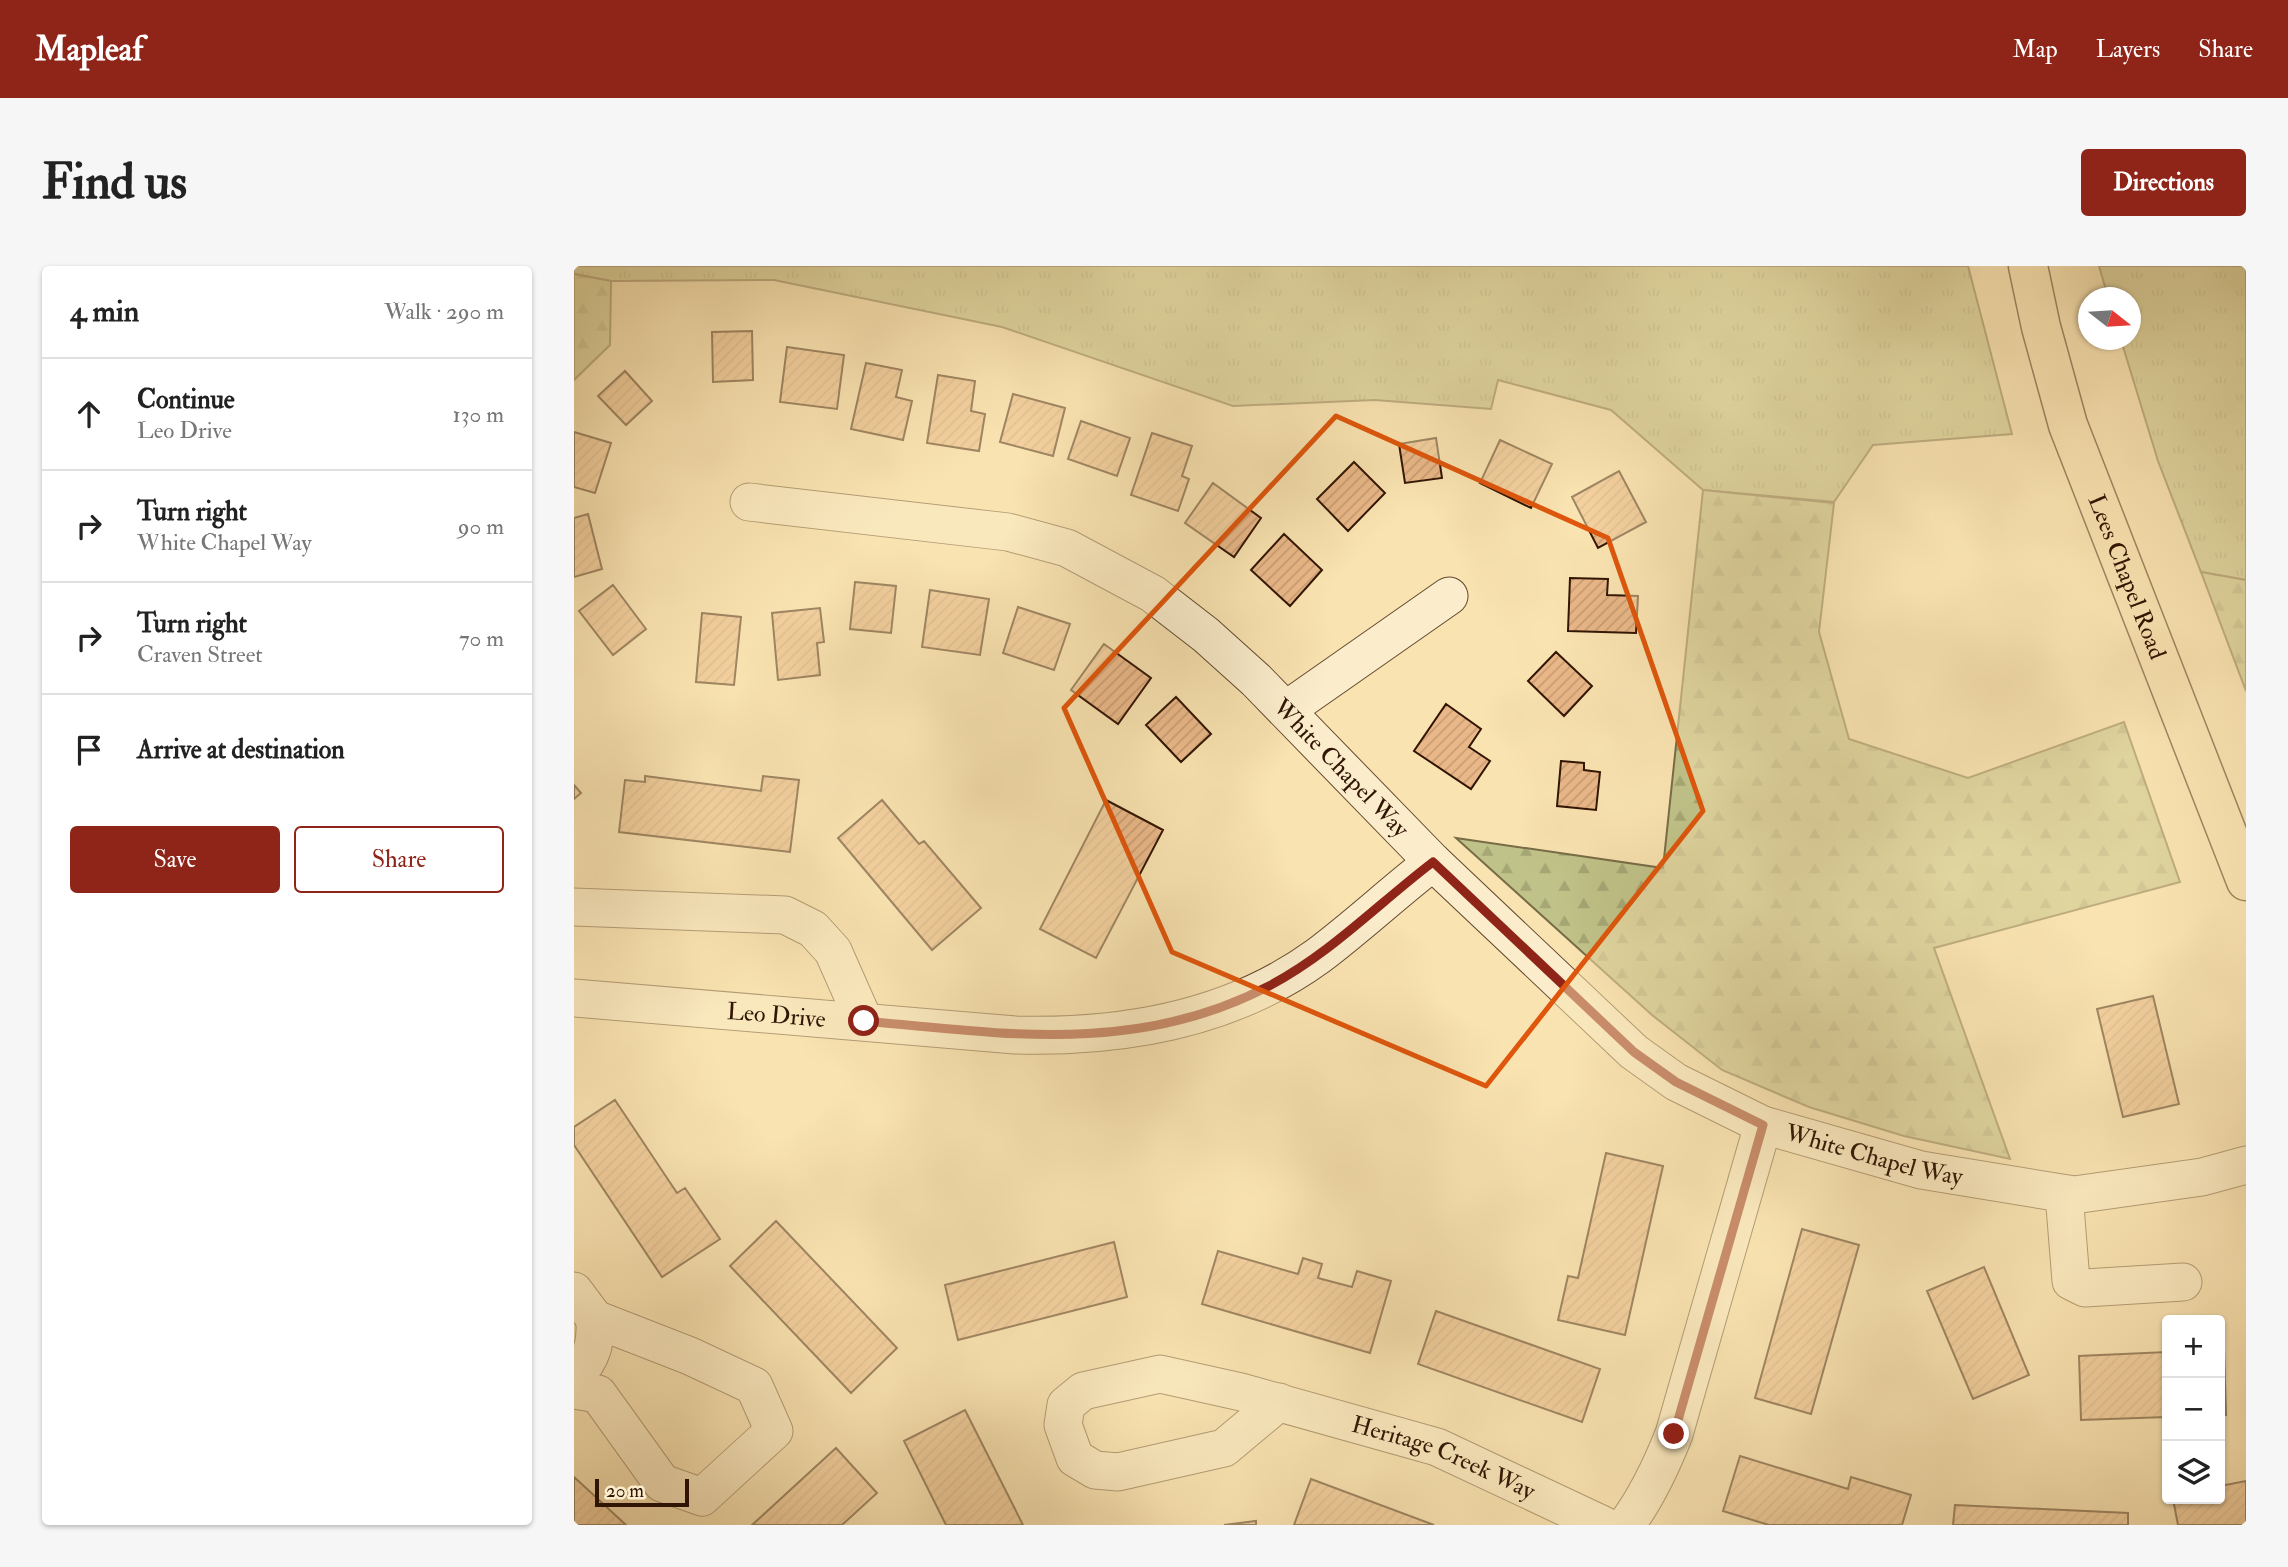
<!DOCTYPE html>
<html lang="en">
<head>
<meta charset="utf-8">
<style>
  :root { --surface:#fff; --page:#f6f6f6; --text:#222; --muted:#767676; --line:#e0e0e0; --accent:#8f2418 }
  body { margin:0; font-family:"IM FELL Double Pica",serif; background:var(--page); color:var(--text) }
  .controls { position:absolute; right:21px; bottom:21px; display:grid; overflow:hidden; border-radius:7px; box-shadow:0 2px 5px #0004 }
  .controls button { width:63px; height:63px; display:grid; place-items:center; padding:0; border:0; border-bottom:2px solid var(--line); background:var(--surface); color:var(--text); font:35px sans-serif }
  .compass { position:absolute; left:1504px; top:21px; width:63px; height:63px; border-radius:50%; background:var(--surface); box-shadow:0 2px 5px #0004; rotate:107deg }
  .scale { position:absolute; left:21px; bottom:18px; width:94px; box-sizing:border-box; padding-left:7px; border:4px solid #311504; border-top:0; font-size:19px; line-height:24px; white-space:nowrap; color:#311504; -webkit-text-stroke:5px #fbedcc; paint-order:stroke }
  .stop { position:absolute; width:21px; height:21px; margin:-16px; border:5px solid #8f2418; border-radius:50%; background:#fff }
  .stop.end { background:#8f2418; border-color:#fff; box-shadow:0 2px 7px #0008 }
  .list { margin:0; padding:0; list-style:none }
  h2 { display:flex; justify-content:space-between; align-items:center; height:91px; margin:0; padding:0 28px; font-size:30px }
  h2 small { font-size:23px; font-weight:400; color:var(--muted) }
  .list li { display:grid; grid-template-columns:46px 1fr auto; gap:21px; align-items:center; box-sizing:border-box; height:112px; padding:0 28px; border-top:2px solid var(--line) }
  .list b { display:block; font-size:26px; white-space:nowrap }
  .list p { margin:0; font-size:23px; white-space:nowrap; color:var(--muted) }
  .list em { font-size:23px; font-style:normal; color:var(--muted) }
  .actions { display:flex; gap:14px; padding:21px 28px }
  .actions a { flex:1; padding:16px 0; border:2px solid var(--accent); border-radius:7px; text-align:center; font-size:24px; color:var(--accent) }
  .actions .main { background:var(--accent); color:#fff }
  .icon { flex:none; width:38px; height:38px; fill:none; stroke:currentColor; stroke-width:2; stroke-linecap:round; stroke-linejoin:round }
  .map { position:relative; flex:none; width:1672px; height:1259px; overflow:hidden; border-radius:7px }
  header { display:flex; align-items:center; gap:42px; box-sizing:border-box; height:98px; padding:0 35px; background:var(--accent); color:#fff }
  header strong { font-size:33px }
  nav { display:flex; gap:38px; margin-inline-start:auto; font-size:24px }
  .intro { display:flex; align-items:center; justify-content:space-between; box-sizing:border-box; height:168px; padding:0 42px }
  h1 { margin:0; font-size:49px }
  .button { padding:18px 32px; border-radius:7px; background:var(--accent); color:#fff; font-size:24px; font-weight:700 }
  main { display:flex; gap:42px; padding:0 42px }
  aside { flex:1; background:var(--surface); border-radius:7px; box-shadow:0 2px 5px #0004 }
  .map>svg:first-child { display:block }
  .grass { fill:url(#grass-tufts); stroke:#786c46; stroke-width:2 }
  .forest { fill:url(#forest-firs); stroke:#786c46; stroke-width:2 }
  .building { fill:url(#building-hatch); stroke:#311504; stroke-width:2 }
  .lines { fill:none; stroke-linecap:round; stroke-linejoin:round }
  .minor-casing { stroke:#63482f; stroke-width:39 }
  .major-casing { stroke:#311504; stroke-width:41 }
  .minor { stroke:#fbedcc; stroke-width:37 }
  .major { stroke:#f9e3b1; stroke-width:38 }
  .route { stroke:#8f2418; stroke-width:9 }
  .marked { fill:none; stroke:#df560c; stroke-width:5; stroke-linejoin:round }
  .labels { text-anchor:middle; stroke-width:5; stroke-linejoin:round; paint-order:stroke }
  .street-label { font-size:24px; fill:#311504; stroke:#fbedcc }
</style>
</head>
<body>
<header>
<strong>Mapleaf</strong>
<nav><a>Map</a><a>Layers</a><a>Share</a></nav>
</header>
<div class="intro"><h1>Find us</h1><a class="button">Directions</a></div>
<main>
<aside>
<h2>4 min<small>Walk · 290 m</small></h2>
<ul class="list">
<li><svg class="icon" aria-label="ahead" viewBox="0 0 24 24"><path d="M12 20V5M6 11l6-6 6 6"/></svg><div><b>Continue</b><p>Leo Drive</p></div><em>130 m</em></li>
<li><svg class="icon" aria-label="right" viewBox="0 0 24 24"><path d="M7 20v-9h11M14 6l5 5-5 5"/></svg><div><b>Turn right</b><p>White Chapel Way</p></div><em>90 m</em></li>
<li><svg class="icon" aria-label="right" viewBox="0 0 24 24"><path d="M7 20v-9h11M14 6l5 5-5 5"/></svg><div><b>Turn right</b><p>Craven Street</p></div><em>70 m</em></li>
<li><svg class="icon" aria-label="arrive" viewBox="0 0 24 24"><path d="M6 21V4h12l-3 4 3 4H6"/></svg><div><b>Arrive at destination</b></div></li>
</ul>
<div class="actions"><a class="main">Save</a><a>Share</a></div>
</aside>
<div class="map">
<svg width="1672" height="1259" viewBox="0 0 1672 1259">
  <defs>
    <pattern id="grass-tufts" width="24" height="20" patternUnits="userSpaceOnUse" patternTransform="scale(1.75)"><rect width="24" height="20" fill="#c0c389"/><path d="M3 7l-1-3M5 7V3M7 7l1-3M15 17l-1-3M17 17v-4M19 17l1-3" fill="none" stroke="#a5a775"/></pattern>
    <pattern id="forest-firs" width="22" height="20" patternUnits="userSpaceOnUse" patternTransform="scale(1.75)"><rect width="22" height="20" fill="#c0c389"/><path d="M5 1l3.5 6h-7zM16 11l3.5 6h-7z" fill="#a5a775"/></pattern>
    <pattern id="building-hatch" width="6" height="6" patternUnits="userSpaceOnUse" patternTransform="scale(1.75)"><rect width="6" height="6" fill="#eab888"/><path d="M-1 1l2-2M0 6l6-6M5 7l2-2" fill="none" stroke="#c99d74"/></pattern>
  </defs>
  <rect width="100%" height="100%" fill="#f9e3b1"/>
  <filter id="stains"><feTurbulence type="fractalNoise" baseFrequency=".00286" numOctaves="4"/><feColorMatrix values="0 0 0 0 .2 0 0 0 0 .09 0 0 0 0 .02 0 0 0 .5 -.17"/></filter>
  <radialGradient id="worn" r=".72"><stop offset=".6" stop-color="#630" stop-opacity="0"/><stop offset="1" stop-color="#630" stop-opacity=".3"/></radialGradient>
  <path class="grass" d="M0,0H1394L1438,168L1299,179L1260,236L1129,224L1037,144L924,114L917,143L801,134L659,140L428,61L200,14L37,15L0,8Z
    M1525,0H1672V314L1627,306L1584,195L1547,74H1556V32L1534,31Z"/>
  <path class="forest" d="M0,8L37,15L36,79L0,114Z
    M1129,224L1260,237L1245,366L1275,473L1394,512L1550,456L1606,616L1360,682L1436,893L1330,870L1235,841L1148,804L1078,749L882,572L1089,602Z
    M1627,306L1672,314V425Z"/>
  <path class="building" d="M178,65L179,114L139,116L138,66Z
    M213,81L270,89L263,143L206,136Z
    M292,97L328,104L322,131L338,135L329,174L277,163Z
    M51,105L78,135L52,159L24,130Z
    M364,109L401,115L397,145L411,148L405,185L353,177Z
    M439,128L491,142L479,190L426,176Z
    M507,155L556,172L543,210L494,193Z
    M0,166L37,177L21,227L0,221Z
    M578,167L618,180L608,210L615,213L604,245L557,229Z
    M862,172L868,212L831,217L825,178Z
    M926,174L978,198L957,242L906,217Z
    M780,196L811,227L774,265L743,233Z
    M1045,205L1072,256L1024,282L998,231Z
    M639,217L687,252L660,291L611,257Z
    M14,248L28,303L0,311V252Z
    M710,268L748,304L716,340L677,304Z
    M996,312L1034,313L1033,329L1064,330L1062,367L994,365Z
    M281,316L322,320L317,367L276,363Z
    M39,319L72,363L39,389L5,345Z
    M356,324L415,333L406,389L348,381Z
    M444,341L496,358L480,404L429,387Z
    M246,342L250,376L243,377L246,409L204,414L198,347Z
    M128,347L167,351L160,419L122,416Z
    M530,378L577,412L544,458L497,424Z
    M982,386L1018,420L990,450L954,415Z
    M602,431L637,468L607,496L572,459Z
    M872,438L907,463L895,481L916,495L897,523L840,485Z
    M987,495L1010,497V504L1026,506L1022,544L983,540Z
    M71,510L187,525L189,510L225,514L216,586L45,566L51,514L71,516Z
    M0,519L7,527L0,533Z
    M308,534L345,578L350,575L407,642L358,684L264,572Z
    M532,534L589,564L522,692L466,663Z
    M1579,730L1605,838L1549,851L1523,743Z
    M41,834L103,927L111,922L146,973L88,1011L0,879V861Z
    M1032,887L1089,900L1051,1069L984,1054L994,1010L1004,1012Z
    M202,955L323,1082L277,1127L156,1000Z
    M1228,963L1285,979L1237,1148L1181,1132Z
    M540,976L553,1031L384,1074L371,1019Z
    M644,985L724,1008L729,992L748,998L744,1012L778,1021L783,1005L817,1015L796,1087L628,1038Z
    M1410,1001L1455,1109L1399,1133L1353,1025Z
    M862,1045L1026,1103L1008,1156L844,1098Z
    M1646,1084H1650L1652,1149H1646Z
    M1593,1086V1151L1507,1154L1505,1090Z
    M391,1144L449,1259H372L330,1175Z
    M262,1182L303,1227L268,1259H178Z
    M1166,1190L1274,1223L1277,1211L1337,1229L1328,1259H1195L1149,1245Z
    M0,1211L52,1259H0Z
    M737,1213L860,1259H720Z
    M1672,1215V1259H1604L1599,1233H1646V1220Z
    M1381,1239L1554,1247V1259H1379Z
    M682,1255V1259H650Z"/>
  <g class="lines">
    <defs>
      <g id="minor">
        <path id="s1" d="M175,236L434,266L493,282L579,328L632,369L682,414L859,596L1060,786L1102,816L1189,859L1347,904L1500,929L1628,911L1672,899"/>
        <path d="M712,444L875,330"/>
        <path d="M0,641L211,649L239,663L259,685L290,755"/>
        <path id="s2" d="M0,732L441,769C548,772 656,754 744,690C784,660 820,626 859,596"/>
        <path d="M1490,928L1497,1015L1511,1022L1609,1016"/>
        <path d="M0,1025L21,1053L116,1090L180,1120L200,1165L128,1231L88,1217L24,1128L0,1124"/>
        <path d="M0,1112C18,1092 22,1079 21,1053"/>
        <path id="s3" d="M705,1136L650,1182L544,1206L521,1204L501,1192L489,1159L492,1139L509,1125L586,1108L667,1126L863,1181L1029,1259"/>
        <path d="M1052,1259C1073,1231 1087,1201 1100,1168L1189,859"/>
      </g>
      <g id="major">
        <path id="s4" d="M1454,0L1467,61L1494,159L1672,615"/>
      </g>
    </defs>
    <use href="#minor" class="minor-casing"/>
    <use href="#major" class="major-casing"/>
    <use href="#minor" class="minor"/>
    <use href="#major" class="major"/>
  </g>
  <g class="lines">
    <path class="route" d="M290,755C431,768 564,789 695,720C756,688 805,637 859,596L1060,786L1102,816L1189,859L1100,1168"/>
  </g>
  <path d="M0 0H1672V1259H0ZM762,150L1034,272L1129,545L912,820L598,686L490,442Z" fill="#f9e3b1" fill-opacity=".55" fill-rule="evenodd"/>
  <path class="marked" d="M762,150L1034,272L1129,545L912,820L598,686L490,442Z"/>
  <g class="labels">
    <g class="street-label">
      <text dy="8" stroke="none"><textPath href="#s4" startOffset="327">Lees Chapel Road</textPath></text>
      <text dy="8" stroke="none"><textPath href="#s1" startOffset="676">White Chapel Way</textPath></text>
      <text dy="8" stroke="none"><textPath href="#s2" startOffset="203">Leo Drive</textPath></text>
      <text dy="8" stroke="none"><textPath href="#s1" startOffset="1348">White Chapel Way</textPath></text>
      <text dy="8" stroke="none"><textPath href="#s3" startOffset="679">Heritage Creek Way</textPath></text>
    </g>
  </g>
  <rect width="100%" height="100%" filter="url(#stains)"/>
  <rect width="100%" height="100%" fill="url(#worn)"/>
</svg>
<div class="controls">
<button>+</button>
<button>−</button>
<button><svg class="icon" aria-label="layers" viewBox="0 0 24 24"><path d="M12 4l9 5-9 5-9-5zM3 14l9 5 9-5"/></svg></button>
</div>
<svg class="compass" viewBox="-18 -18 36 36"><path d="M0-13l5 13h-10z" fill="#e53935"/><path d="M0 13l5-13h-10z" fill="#767676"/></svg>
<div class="scale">20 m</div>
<div class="stop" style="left:290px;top:755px"></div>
<div class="stop end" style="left:1100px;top:1168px"></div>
</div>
</main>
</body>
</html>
